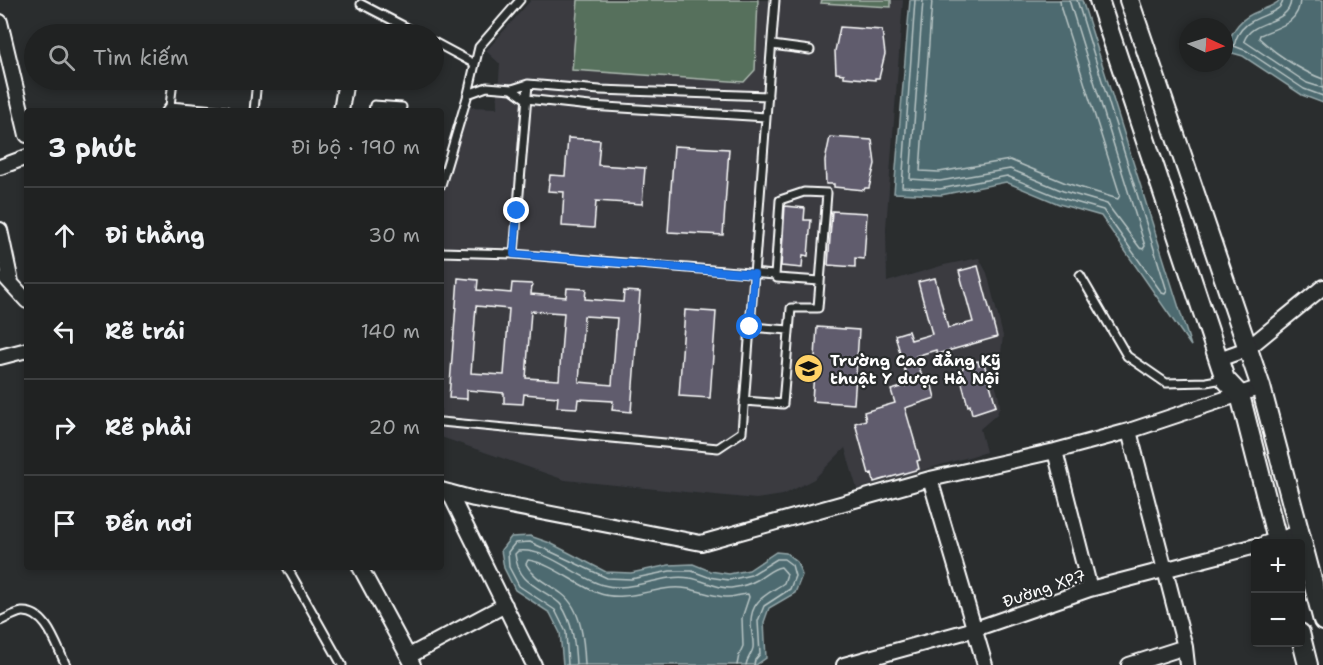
<!DOCTYPE html>
<html lang="vi">
<head>
<meta charset="utf-8">
<style>
  :root { --surface:#202222; --page:#2d2f2f; --text:#f1f3f6; --muted:#a2a4a5; --line:#3d3f40 }
  body { margin:0; font-family:"Shantell Sans",sans-serif; background:var(--page); color:var(--text) }
  .controls { position:absolute; right:18px; bottom:18px; display:grid; overflow:hidden; border-radius:6px; box-shadow:0 3px 9px #0003 }
  .controls button { width:54px; height:54px; display:grid; place-items:center; padding:0; border:0; border-bottom:2px solid var(--line); background:var(--surface); color:var(--text); font:30px sans-serif }
  .compass { position:absolute; left:1179px; top:18px; width:54px; height:54px; border-radius:50%; background:var(--surface); box-shadow:0 3px 9px #0003; rotate:94deg }
  .stop { position:absolute; width:18px; height:18px; margin:-14px; border:4px solid #1a73e8; border-radius:50%; background:#fff }
  .stop.end { background:#1a73e8; border-color:#fff; box-shadow:0 2px 6px #0008 }
  .list { margin:0; padding:0; list-style:none }
  h2 { display:flex; justify-content:space-between; align-items:center; height:78px; margin:0; padding:0 24px; font-size:26px }
  h2 small { font-size:20px; font-weight:400; color:var(--muted) }
  .list li { display:grid; grid-template-columns:39px 1fr auto; gap:18px; align-items:center; box-sizing:border-box; height:96px; padding:0 24px; border-top:2px solid var(--line) }
  .list b { display:block; font-size:22px; white-space:nowrap }
  .list em { font-size:20px; font-style:normal; color:var(--muted) }
  .icon { flex:none; width:33px; height:33px; fill:none; stroke:currentColor; stroke-width:2; stroke-linecap:round; stroke-linejoin:round }
  .map { position:relative; flex:none; width:1323px; height:665px; overflow:hidden }
  .search { position:absolute; background:var(--surface); box-shadow:0 3px 9px #0003; left:24px; top:24px; width:420px; height:66px; display:flex; align-items:center; gap:15px; box-sizing:border-box; padding:0 21px; border-radius:33px; color:var(--muted); font-size:22px }
  .panel { position:absolute; background:var(--surface); box-shadow:0 3px 9px #0003; left:24px; top:108px; width:420px; height:462px; border-radius:6px }
  .map>svg:first-child { display:block }
  .built { fill:#3a3b41 }
  .green { fill:#576f5c; stroke:#abb7ae; stroke-width:1.5 }
  .water { fill:#4d6b6f; stroke:#94a6a9; stroke-width:1.5 }
  .lines { fill:none; stroke-linecap:round; stroke-linejoin:round }
  .shore { stroke:#b8c4c5; stroke-width:1.5 }
  .building { fill:#605c6d; stroke:#fff; stroke-width:1.5; fill-rule:evenodd }
  .lane-casing { stroke:#fff; stroke-width:11 }
  .street-casing { stroke:#fff; stroke-width:18 }
  .secondary-casing { stroke:#fff; stroke-width:22 }
  .lane { stroke:#2a2d2e; stroke-width:7 }
  .street { stroke:#2a2d2e; stroke-width:14 }
  .secondary { stroke:#2a2d2e; stroke-width:18 }
  .route { stroke:#1a73e8; stroke-width:8 }
  .labels { text-anchor:middle; stroke-width:4.5; stroke-linejoin:round; paint-order:stroke }
  .poi-label { font-size:16px; font-weight:bold; fill:#fff; stroke:#2a2d2e; text-anchor:start }
  .street-label { font-size:16px; fill:#fff; stroke:#2a2d2e }
</style>
</head>
<body>
<div class="map">
<svg width="1323" height="665" viewBox="0 0 1323 665">
  <rect width="100%" height="100%" fill="#2a2d2e"/>
  <filter id="ink" filterUnits="userSpaceOnUse"><feTurbulence type="fractalNoise" baseFrequency=".0167" numOctaves="2"/><feDisplacementMap in="SourceGraphic" scale="12" xChannelSelector="R" yChannelSelector="G"/><feConvolveMatrix kernelMatrix="1 2 1 2 8 2 1 2 1" color-interpolation-filters="sRGB"/></filter>
  <g filter="url(#ink)">
    <path class="built" d="M531,0H903L886,228L887,282L944,265L979,258L987,273L1003,336L1001,353L987,359L998,394L1000,406L997,414L980,429L986,452L857,489L845,448L814,479L783,495L756,499L565,480L441,437V198L470,107L497,108L500,64L486,51Z"/>
    <path class="green" d="M578,0H758L755,70L744,82L572,70Z
      M822,0H891V7L821,3Z"/>
    <path class="water" d="M910,0H1082L1191,346L1101,216L1059,204L1006,182L941,195L894,193Z
      M1280,0H1323V103L1302,95L1243,56L1229,52L1225,48C1234,29 1238,19 1259,11C1266,8 1274,6 1280,0Z
      M530,536L550,543L606,572L631,573L669,565L693,564L710,571L729,574L749,570L776,552L786,553L797,562L802,575L795,593L769,608L764,622L766,658L756,665H563L560,633L550,613L515,590L504,568L501,550L511,537Z"/>
    <g class="lines">
      <path class="shore" d="M915,0L902,187L940,189L1007,176L1061,198L1103,210L1162,293L1165,294L1167,291L1077,0
        M923,0L910,179L940,181L1010,169L1063,191L1107,204L1140,248L1143,249L1145,246L1069,0
        M932,0L920,171L939,172L1010,160L1066,183L1118,199L1120,195L1061,9L1060,0
        M1283,0C1281,19 1241,11 1234,46L1247,51L1304,89L1323,96
        M1291,0C1289,26 1252,18 1244,41L1307,83L1323,88
        M1300,0C1299,24 1278,27 1260,35L1259,38C1276,54 1301,71 1323,79
        M568,665L566,632L555,610L519,586L509,567L508,552L515,543L530,542L607,578L631,579L670,571H692L708,577L729,580L751,575L777,559H784L792,565L795,576L790,589L764,606L758,621L760,654L755,660L754,665
        M576,665C575,644 573,623 561,605C558,601 554,599 550,596C531,584 518,579 515,554L518,551C547,547 576,578 603,585C633,593 661,573 690,578C704,580 716,589 731,588C739,587 750,584 757,580C765,576 772,568 781,567L787,574L784,583C767,595 750,600 751,624C751,632 754,640 753,648C752,654 747,658 746,665
        M585,665C584,642 582,609 562,594C549,584 534,579 526,564L528,560C551,563 576,585 598,593C622,602 648,590 671,588C690,586 706,595 725,597C733,598 740,594 748,594L749,597L742,618L743,646L739,655L737,665"/>
    </g>
    <path class="building" d="M840,27L882,30L885,54L879,78H875V80L844,77V74L836,73L835,51Z
      M830,137L872,140L875,164L869,188H865L864,190L834,187V184H826L825,161Z
      M568,138L600,140L598,165L645,168L642,204L596,201L594,228L562,226L564,192L548,191L550,175L565,176Z
      M674,146L729,149L723,235L668,232Z
      M785,206L805,208L804,220H811L808,256L803,255L802,268L781,266Z
      M832,211L867,213L864,259L855,258V267L828,265Z
      M978,266L997,337L937,354L936,350L916,356L923,380L930,378L935,398L905,408L920,460L917,461L919,469L874,482L872,473L869,474L855,423L866,420L864,412L895,403L891,390L909,385L895,335L908,331L911,340L932,334L918,282L935,278L948,328L973,322L959,271Z
      M458,278L478,280L477,290L511,293L512,283L532,284L531,294L566,297L567,288L586,289L585,299L623,302L624,291L640,292L631,412L612,410L613,401L578,399L577,408L557,407L558,397L524,394L523,404L504,403V393L467,390V399L449,398ZM476,306L509,309L504,375L471,373ZM531,311L564,313L559,380L526,378ZM584,316L617,318L612,385L579,382Z
      M685,310L716,312L710,398L679,396Z
      M817,327L859,330L854,404L812,401Z
      M978,361L979,365L984,363L996,406L972,414L970,405L968,406L959,372L963,368V365Z"/>
    <g class="lines">
      <defs>
        <path id="lane" d="M361,4L419,34
          M434,42L475,64
          M772,45L810,50
          M512,89L526,99L590,106L766,117
          M468,94L487,87L512,89L528,84L600,90L768,96
          M170,106L226,111
          M166,111L170,106L173,80
          M254,111L257,80
          M373,111L374,105L402,107
          M441,185L468,94L479,47L520,0
          M441,252L514,254L775,275
          M514,254L528,84
          M1080,275L1127,356L1166,383L1206,382L1223,379
          M750,327L789,330
          M744,401L783,404L791,308H818L827,193L804,192L780,200L775,276L777,278L820,281
          M441,422L718,448L742,432L775,0
          M287,567L342,665
          M0,621C7,618 15,613 22,612C47,610 57,648 66,665"/>
        <path id="street" d="M0,22L27,135
          M341,111L346,80
          M0,167L27,157
          M0,230L11,282
          M6,278L27,301
          M0,357L27,350
          M1219,359L1247,349L1323,287
          M1129,431L1185,647L1187,665
          M1055,451L1090,589
          M930,479L985,665
          M441,490L474,499L701,543L930,479L1055,451L1129,431L1261,387
          M449,492L534,665
          M1264,544L1299,533
          M360,567L413,665
          M409,656L505,605
          M844,665L975,629L1090,589L1256,546
          M1129,665L1185,647"/>
        <path id="secondary" d="M1099,0L1225,379L1240,395L1278,544
          M1129,0L1261,387L1323,621
          M1300,633L1308,665"/>
      </defs>
      <use href="#lane" class="lane-casing"/>
      <use href="#street" class="street-casing"/>
      <use href="#secondary" class="secondary-casing"/>
      <use href="#lane" class="lane"/>
      <use href="#street" class="street"/>
      <use href="#secondary" class="secondary"/>
    </g>
  </g>
  <g class="lines" filter="url(#ink)">
    <path class="route" d="M517,211L514,254L754,274L750,327"/>
  </g>
  <defs>
    <symbol id="university-disc" viewBox="-11 -11 22 22"><circle r="9.5" fill="#ffd166" stroke="#2a2d2e"/><path d="M0-5L7-2L0 1L-7-2ZM-4 1L0 2.5L4 1V4Q0 6-4 4Z" fill="#111"/></symbol>
  </defs>
  <g fill-rule="evenodd">
    <use href="#university-disc" x="792" y="352" width="33" height="33"/>
  </g>
  <g class="labels">
    <g class="poi-label">
      <text x="830" y="366">Trường Cao đẳng Kỹ<tspan x="830" dy="18">thuật Y dược Hà Nội</tspan></text>
    </g>
    <g class="street-label">
      <text transform="translate(1044 588) rotate(-19)" y="6">Đường XP.7</text>
    </g>
  </g>
</svg>
<div class="controls">
<button>+</button>
<button>−</button>
</div>
<svg class="compass" viewBox="-18 -18 36 36"><path d="M0-13l5 13h-10z" fill="#e53935"/><path d="M0 13l5-13h-10z" fill="#a2a4a5"/></svg>
<div class="stop" style="left:750px;top:327px"></div>
<div class="stop end" style="left:517px;top:211px"></div>
<div class="search"><svg class="icon" aria-label="search" viewBox="0 0 24 24"><circle cx="10" cy="10" r="6"/><path d="M15 15l6 6"/></svg>Tìm kiếm</div>
<section class="panel">
<h2>3 phút<small>Đi bộ · 190 m</small></h2>
<ul class="list">
<li><svg class="icon" aria-label="ahead" viewBox="0 0 24 24"><path d="M12 20V5M6 11l6-6 6 6"/></svg><div><b>Đi thẳng</b></div><em>30 m</em></li>
<li><svg class="icon" aria-label="left" viewBox="0 0 24 24"><path d="M17 20v-9H6M10 6l-5 5 5 5"/></svg><div><b>Rẽ trái</b></div><em>140 m</em></li>
<li><svg class="icon" aria-label="right" viewBox="0 0 24 24"><path d="M7 20v-9h11M14 6l5 5-5 5"/></svg><div><b>Rẽ phải</b></div><em>20 m</em></li>
<li><svg class="icon" aria-label="arrive" viewBox="0 0 24 24"><path d="M6 21V4h12l-3 4 3 4H6"/></svg><div><b>Đến nơi</b></div></li>
</ul>
</section>
</div>
</body>
</html>
